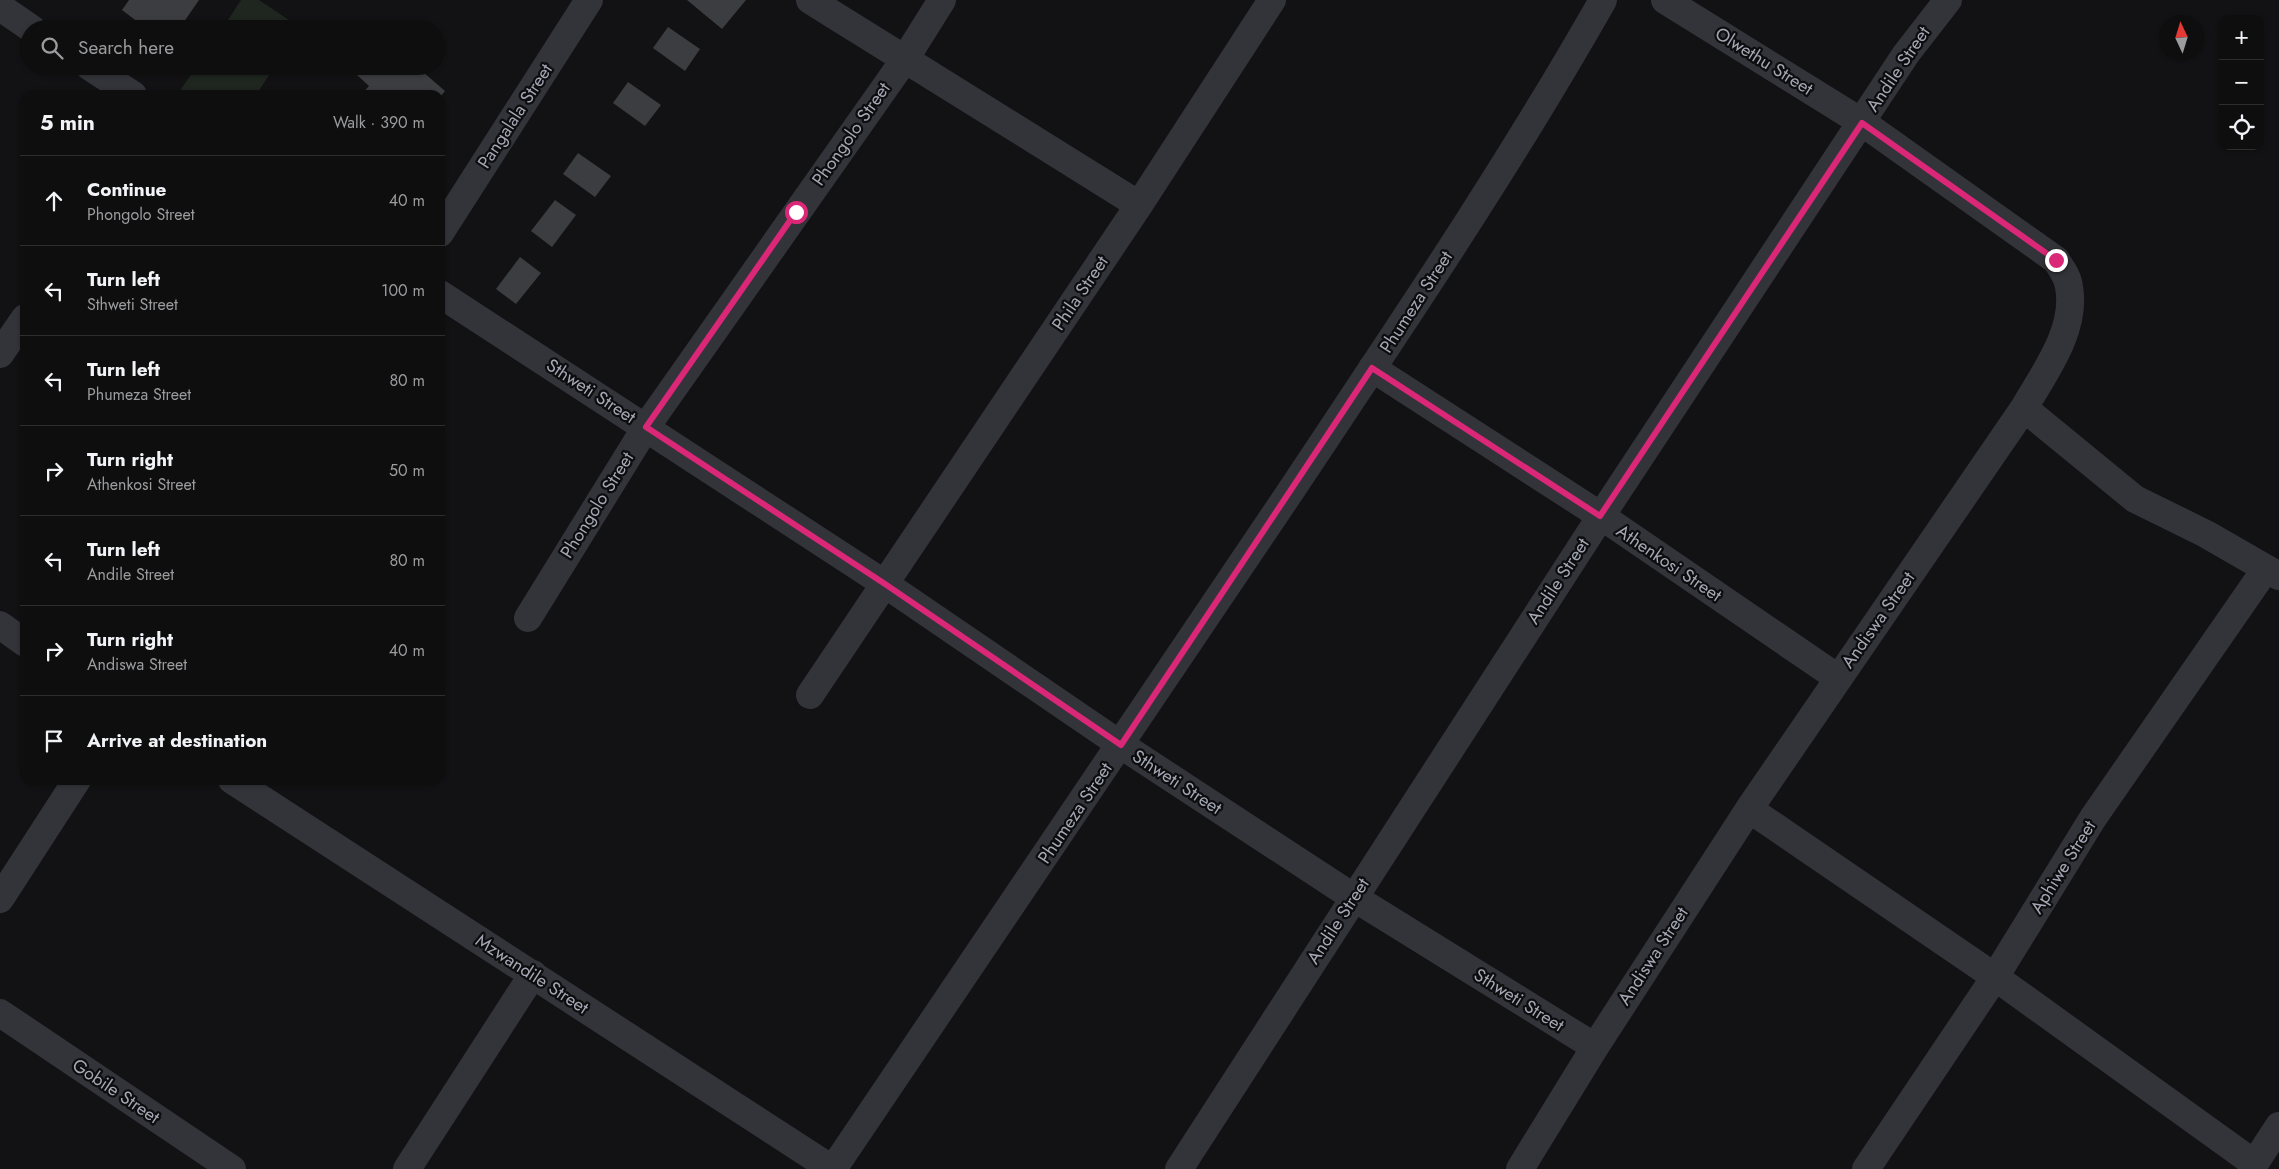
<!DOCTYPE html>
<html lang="en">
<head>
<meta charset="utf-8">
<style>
  :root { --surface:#0e0e0f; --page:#171718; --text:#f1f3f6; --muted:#9b9c9e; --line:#2e2e2f }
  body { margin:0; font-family:Jost,sans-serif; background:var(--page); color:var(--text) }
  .controls { position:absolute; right:15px; top:15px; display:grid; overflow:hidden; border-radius:10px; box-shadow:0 1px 4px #0004 }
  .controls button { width:45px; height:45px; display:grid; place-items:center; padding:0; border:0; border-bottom:1px solid var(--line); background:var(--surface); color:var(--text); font:25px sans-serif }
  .compass { position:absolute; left:2159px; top:15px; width:45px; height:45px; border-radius:50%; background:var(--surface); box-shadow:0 1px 4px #0004; rotate:356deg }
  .stop { position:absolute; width:15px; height:15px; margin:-11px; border:4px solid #db2777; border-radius:50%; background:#fff }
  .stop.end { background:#db2777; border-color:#fff; box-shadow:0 1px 5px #0008 }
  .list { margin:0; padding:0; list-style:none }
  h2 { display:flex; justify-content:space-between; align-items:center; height:65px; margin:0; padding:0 20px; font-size:21px }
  h2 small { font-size:16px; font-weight:400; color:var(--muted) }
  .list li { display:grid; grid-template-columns:32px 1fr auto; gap:15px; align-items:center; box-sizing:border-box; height:90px; padding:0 20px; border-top:1px solid var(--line) }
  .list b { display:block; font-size:19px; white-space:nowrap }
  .list p { margin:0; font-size:16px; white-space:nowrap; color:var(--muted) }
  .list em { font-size:16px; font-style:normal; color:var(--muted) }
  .icon { flex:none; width:28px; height:28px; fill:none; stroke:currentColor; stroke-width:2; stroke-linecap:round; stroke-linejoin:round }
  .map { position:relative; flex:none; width:2279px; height:1169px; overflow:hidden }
  .search { position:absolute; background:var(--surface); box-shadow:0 1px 4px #0004; left:20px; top:20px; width:425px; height:55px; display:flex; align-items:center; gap:12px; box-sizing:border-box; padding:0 18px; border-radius:28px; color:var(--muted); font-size:19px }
  .panel { position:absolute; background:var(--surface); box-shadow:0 1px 4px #0004; left:20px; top:90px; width:425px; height:695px; border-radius:15px }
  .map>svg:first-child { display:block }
  .green { fill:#1e261f }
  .building { fill:#3c3d41 }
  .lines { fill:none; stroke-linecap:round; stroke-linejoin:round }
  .minor { stroke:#333439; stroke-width:28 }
  .route { stroke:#db2777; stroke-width:6 }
  .labels { text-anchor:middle; stroke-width:4.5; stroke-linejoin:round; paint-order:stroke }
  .street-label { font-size:18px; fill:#a3a8b4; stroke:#0d0d0f }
</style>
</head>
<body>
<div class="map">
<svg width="2279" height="1169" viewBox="0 0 2279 1169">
  <rect width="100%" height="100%" fill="#121214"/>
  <path class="green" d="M241,0H259L301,28L222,29Z
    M197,66H275L256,95H177Z"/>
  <path class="building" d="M129,0H199L179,29H147L122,10Z
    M687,0H746L722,29Z
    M668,27L700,49L685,71L653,48Z
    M364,66H416L445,91L440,97V95H361L369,86L357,75Z
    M628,82L661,105L645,126L613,103Z
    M578,153L611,176L595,197L563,174Z
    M555,200L576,215L552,247L531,231Z
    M520,257L541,273L516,304L496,289Z"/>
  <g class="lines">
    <path class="minor" d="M810,0L1139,205
      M0,7L32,29
      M89,66L133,95
      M440,233L589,0
      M440,294L885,584L1121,745L1353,897L1595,1047
      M0,354L25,318
      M1372,368L1601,516L1838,678
      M2024,408L2135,499L2206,534L2279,576
      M528,618L646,427L905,59L942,0
      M0,625L25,643
      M810,695L1139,205L1272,0
      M232,780L832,1169
      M1749,809L1995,977L2255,1164
      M0,899L77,780
      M0,1013L232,1169
      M407,1169L533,974
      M833,1169C984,946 1136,723 1286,498C1395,334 1506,171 1603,0
      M1179,1169L1601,516L1906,54L1948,0
      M1520,1169L1595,1047L1749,809L2024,408C2044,373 2077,330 2069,287C2068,277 2061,268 2056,260L1863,123L1665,0
      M1866,1169L1995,977L2093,818L2265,570
      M2251,1169L2279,1126"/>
  </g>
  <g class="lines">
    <path class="route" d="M796,212L646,427L885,584L1121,745L1372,368L1600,516L1862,123L2056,260"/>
  </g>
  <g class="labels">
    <g class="street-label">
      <text transform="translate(1764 61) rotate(32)" y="6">Olwethu Street</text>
      <text transform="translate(1898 69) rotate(-56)" y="6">Andile Street</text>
      <text transform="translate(515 116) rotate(-57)" y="6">Pangalala Street</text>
      <text transform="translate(851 134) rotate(-55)" y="6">Phongolo Street</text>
      <text transform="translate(1080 293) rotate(-56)" y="6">Phila Street</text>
      <text transform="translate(1416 302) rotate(-57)" y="6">Phumeza Street</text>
      <text transform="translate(591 391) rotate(33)" y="6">Sthweti Street</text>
      <text transform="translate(597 505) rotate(-58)" y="6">Phongolo Street</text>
      <text transform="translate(1669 563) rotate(34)" y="6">Athenkosi Street</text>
      <text transform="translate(1558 581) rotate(-57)" y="6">Andile Street</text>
      <text transform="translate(1878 620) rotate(-55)" y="6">Andiswa Street</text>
      <text transform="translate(1177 782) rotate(33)" y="6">Sthweti Street</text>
      <text transform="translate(1075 813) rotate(-56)" y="6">Phumeza Street</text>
      <text transform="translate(2063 867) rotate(-58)" y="6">Aphiwe Street</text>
      <text transform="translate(1338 921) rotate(-57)" y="6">Andile Street</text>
      <text transform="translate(1653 956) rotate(-57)" y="6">Andiswa Street</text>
      <text transform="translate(532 974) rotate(33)" y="6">Mzwandile Street</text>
      <text transform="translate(1519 1000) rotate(32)" y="6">Sthweti Street</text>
      <text transform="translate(116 1091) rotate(34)" y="6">Gobile Street</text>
    </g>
  </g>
</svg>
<div class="controls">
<button>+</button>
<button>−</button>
<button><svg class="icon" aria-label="locate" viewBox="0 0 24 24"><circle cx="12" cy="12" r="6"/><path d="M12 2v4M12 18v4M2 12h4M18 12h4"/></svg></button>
</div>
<svg class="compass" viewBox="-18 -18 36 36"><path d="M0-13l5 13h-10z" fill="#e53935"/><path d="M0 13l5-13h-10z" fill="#9b9c9e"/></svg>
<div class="stop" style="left:796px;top:212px"></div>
<div class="stop end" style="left:2056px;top:260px"></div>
<div class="search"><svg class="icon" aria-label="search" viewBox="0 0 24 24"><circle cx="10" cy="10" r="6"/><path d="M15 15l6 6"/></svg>Search here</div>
<section class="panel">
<h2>5 min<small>Walk · 390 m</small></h2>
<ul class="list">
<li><svg class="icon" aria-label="ahead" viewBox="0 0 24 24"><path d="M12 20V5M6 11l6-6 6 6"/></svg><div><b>Continue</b><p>Phongolo Street</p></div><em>40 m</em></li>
<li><svg class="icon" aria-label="left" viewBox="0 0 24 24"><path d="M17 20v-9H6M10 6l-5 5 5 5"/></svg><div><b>Turn left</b><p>Sthweti Street</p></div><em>100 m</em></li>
<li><svg class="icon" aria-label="left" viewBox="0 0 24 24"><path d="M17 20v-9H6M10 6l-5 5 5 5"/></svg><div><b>Turn left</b><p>Phumeza Street</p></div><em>80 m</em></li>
<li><svg class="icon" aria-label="right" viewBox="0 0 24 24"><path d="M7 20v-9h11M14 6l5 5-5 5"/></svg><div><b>Turn right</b><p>Athenkosi Street</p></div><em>50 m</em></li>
<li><svg class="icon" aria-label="left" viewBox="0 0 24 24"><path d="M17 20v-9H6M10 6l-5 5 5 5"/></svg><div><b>Turn left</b><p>Andile Street</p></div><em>80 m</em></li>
<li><svg class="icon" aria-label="right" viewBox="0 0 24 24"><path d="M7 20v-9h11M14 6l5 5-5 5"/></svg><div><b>Turn right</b><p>Andiswa Street</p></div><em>40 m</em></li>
<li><svg class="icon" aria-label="arrive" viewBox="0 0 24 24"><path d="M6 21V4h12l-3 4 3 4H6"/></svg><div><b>Arrive at destination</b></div></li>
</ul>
</section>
</div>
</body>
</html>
